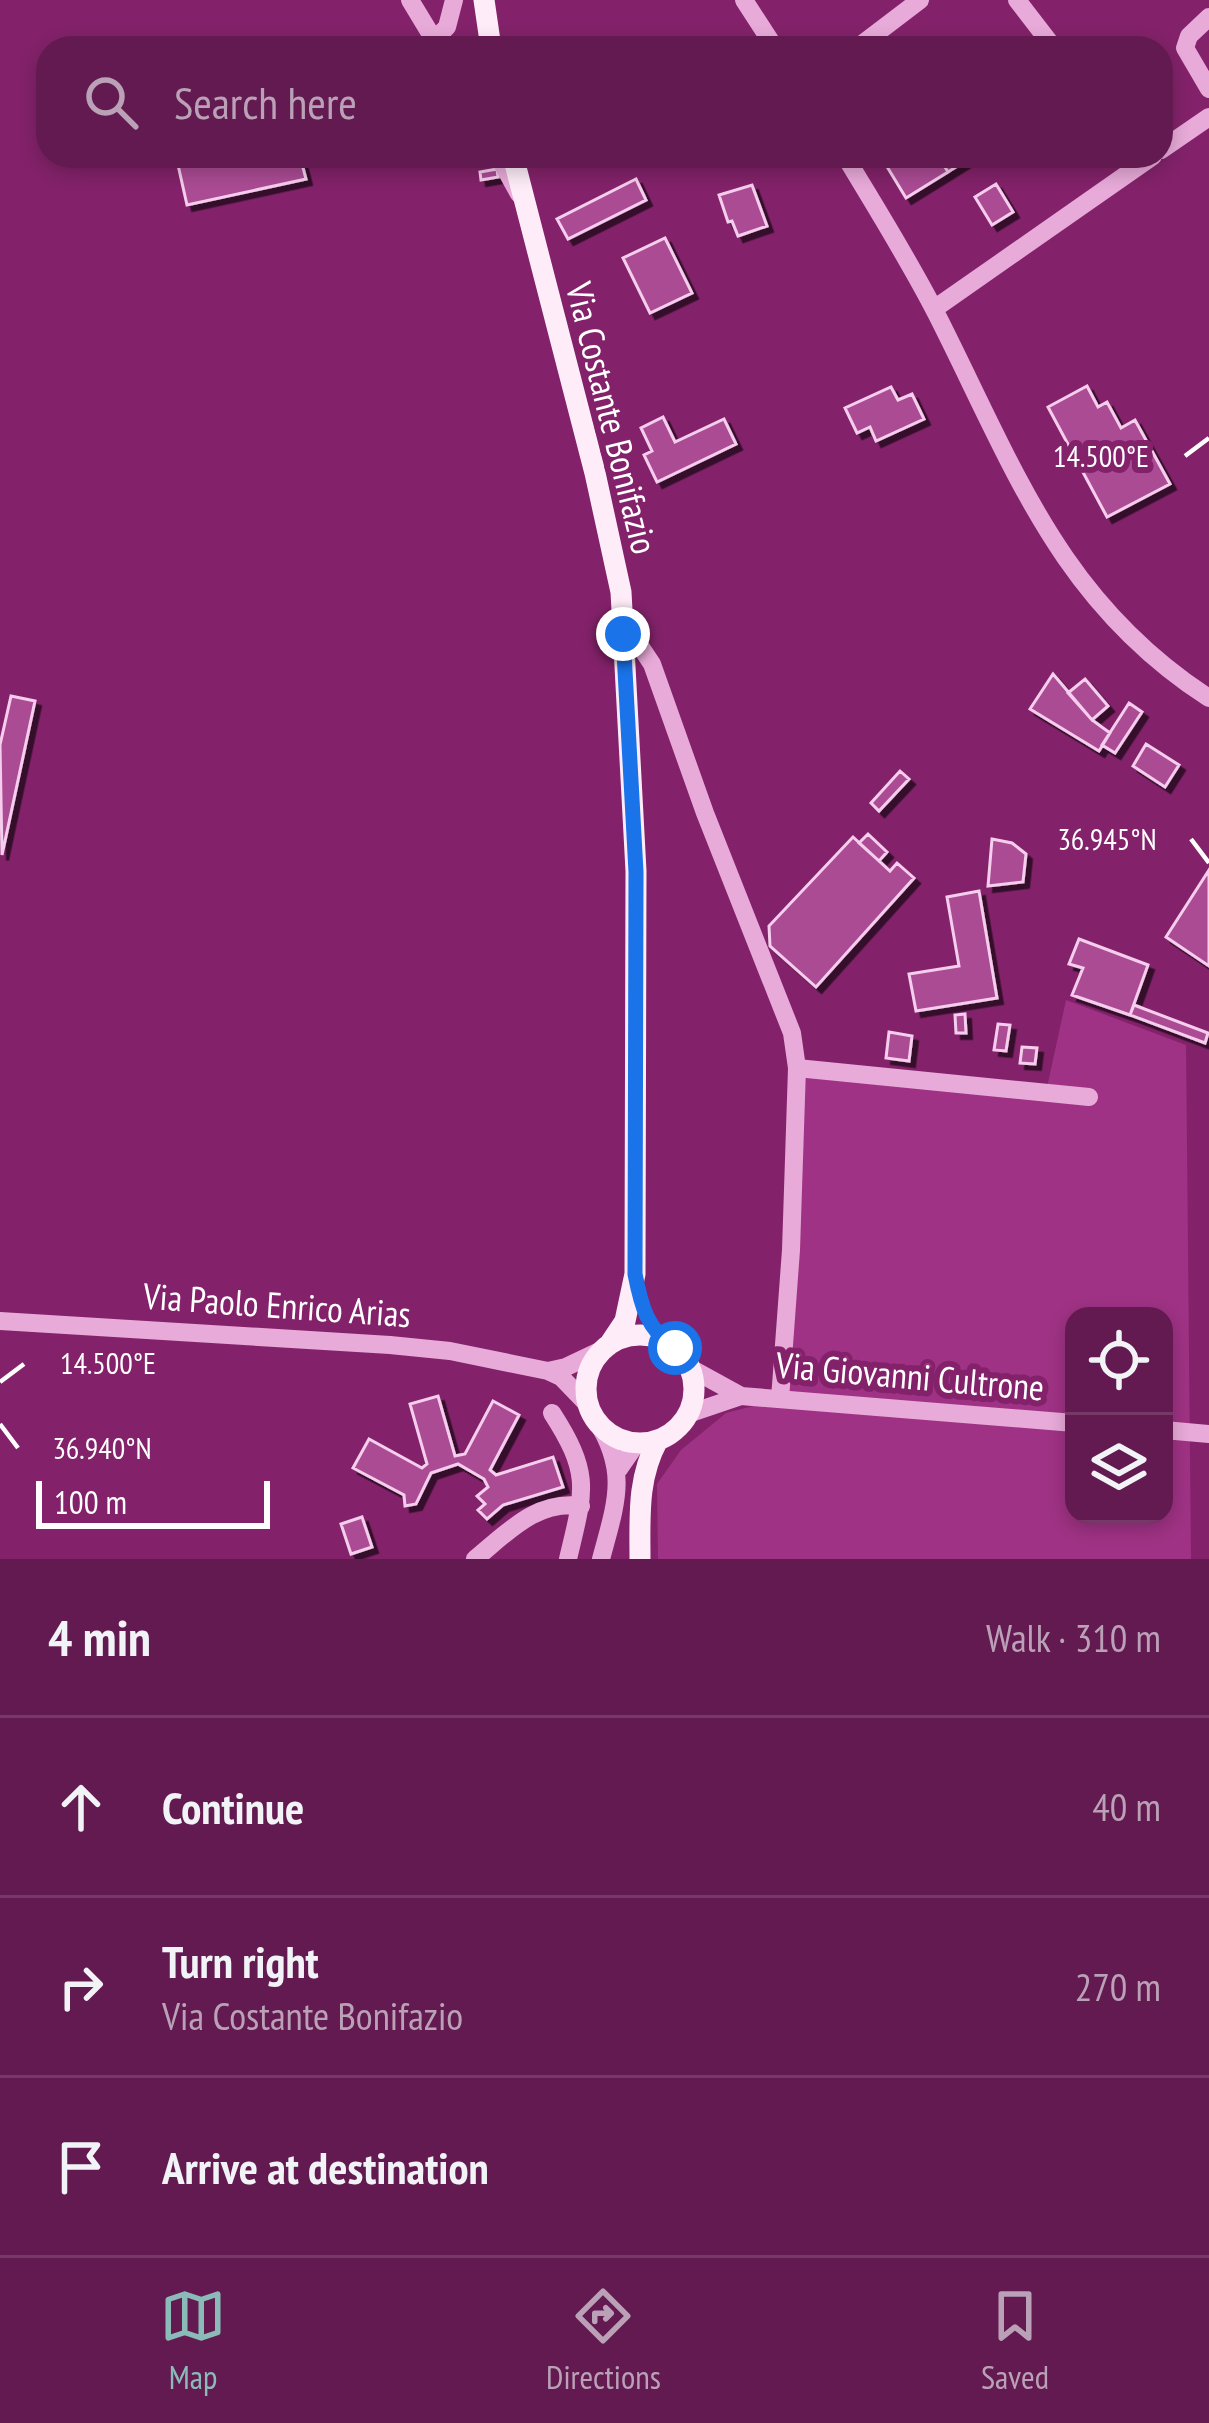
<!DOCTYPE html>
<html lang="en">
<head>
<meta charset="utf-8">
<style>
  :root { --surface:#621a50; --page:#6b275a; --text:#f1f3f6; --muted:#bba1b7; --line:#763867; --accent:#8bbbb9 }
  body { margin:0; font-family:"PT Sans Narrow",sans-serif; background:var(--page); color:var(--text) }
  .controls { position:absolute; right:36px; bottom:36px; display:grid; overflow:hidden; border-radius:24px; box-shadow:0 6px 18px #0003 }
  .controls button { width:108px; height:108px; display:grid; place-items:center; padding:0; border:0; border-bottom:3px solid var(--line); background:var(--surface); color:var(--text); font:60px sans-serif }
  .scale { position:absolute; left:36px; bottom:30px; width:234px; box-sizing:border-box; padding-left:12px; border:6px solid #fff; border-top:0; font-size:33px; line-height:42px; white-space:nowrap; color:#fff; -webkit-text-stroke:9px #83226a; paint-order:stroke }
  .stop { position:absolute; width:36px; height:36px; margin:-27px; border:9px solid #1a73e8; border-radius:50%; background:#fff }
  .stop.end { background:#1a73e8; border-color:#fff; box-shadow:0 3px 12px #0008 }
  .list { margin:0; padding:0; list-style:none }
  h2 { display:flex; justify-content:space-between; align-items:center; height:156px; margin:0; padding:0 48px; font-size:51px }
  h2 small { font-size:39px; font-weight:400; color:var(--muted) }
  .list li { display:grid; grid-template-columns:78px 1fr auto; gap:36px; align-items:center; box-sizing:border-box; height:180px; padding:0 48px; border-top:3px solid var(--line) }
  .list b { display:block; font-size:45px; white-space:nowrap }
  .list p { margin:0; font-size:39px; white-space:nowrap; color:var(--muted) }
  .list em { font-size:39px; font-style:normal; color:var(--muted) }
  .icon { flex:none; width:66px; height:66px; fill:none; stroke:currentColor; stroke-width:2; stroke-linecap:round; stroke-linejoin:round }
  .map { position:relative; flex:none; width:1209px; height:1559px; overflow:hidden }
  .search { position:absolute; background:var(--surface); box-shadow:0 6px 18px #0003; left:36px; right:36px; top:36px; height:132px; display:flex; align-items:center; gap:30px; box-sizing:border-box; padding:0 42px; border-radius:36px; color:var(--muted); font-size:45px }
  .sheet { height:696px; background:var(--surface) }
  nav { display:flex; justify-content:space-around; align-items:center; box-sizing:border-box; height:168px; border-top:3px solid var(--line); background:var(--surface); font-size:33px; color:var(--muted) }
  nav a { display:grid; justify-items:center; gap:6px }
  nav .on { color:var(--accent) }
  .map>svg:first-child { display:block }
  .green { fill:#9f3284; fill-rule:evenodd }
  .building { fill:#ab4b94; stroke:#f6ceed; stroke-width:3; filter:url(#shadow) }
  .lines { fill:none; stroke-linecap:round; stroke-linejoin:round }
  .minor { stroke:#e8aad9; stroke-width:18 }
  .major { stroke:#feedf8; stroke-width:21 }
  .route { stroke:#1a73e8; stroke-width:15 }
  .ticks { fill:none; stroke:#fff; stroke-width:4.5 }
  .labels { text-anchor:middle; stroke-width:12; stroke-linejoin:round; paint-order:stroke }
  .street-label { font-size:36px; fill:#fff; stroke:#83226a }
  .ticks-label { font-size:30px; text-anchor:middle; fill:#fff; stroke:#83226a; stroke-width:12; stroke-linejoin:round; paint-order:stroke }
</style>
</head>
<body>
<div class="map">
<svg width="1209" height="1559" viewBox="0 0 1209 1559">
  <defs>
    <filter id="shadow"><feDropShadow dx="5.5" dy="5.5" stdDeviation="0" flood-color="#0009"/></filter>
  </defs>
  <rect width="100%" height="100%" fill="#83226a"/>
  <path class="green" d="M1066,1000L1186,1045L1191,1559H658L657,1484L681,1450L726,1413L780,1399L797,1068L1046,1092ZM1074,1316H1164V1514H1074Z"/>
  <path class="building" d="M176,156H300L306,179L187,205Z
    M890,156H938L948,172L906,198L883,160Z
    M938,156H971L972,157L948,172Z
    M497,169L498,177L481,180L480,172Z
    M636,179L646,200L568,239L557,219Z
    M996,184L1013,212L992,225L975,197Z
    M752,185L767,226L738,236L732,221L728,222L719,195Z
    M665,238L692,293L650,313L623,258Z
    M1087,386L1098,407L1107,402L1121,428L1135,420L1170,484L1107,517L1048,407Z
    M891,387L898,400L912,394L924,419L876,441L870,427L857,433L845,408Z
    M663,417L675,442L724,419L736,444L657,482L644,455L652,451L641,428Z
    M1053,674L1092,720L1110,733L1099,751L1030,709Z
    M1085,679L1108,706L1092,720L1068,693Z
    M11,696L35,701L2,855L0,745Z
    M1129,703L1142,712L1115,753L1102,745Z
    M1146,744L1179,765L1165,787L1133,766Z
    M900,771L909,779L879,811L871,803Z
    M868,834L887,852L879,861L859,843Z
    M853,837L890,871L897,863L914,878L816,987L770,946L769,926Z
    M992,839L1012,843L1026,854L1023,882L988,886Z
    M1209,870V966L1166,937Z
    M979,891L997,998L916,1011L909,974L959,966L947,897Z
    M1079,939L1148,965L1130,1015L1072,995L1083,968L1069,964Z
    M1134,1005L1208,1033L1205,1043L1130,1015Z
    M965,1014L966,1033H956L955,1015Z
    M998,1024L1010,1025L1006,1051L994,1050Z
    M889,1032L912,1036L909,1061L886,1058Z
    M1022,1047L1037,1048L1035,1064L1020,1063Z
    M438,1396L455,1456L465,1454L493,1401L519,1415L490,1470L496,1475L553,1457L563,1487L503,1505L487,1519L478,1510L485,1504L477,1496L488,1487L484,1479L458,1464L431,1473L416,1504L405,1506L404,1495L353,1468L369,1439L422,1468L427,1464L410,1404Z
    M362,1517L372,1547L351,1554L341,1524Z"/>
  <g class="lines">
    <path class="minor" d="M410,0L439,48
      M744,0L775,48
      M1017,0L1054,48
      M1209,17L1189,36L1185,48L1209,89
      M434,40L447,27L454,0
      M857,48L920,0
      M1161,150L1209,117
      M498,156L519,194
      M845,156C876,208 909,260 937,315C1014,467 1059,601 1209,698
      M934,309L1153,156
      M623,634L642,649L652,664L705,813L792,1033L797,1068L791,1250L780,1399
      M797,1068L1089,1097
      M0,1321L390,1345L450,1351L548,1371L561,1377L589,1406
      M690,1368L741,1396L1074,1423
      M548,1371L566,1367L604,1349
      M552,1413C592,1475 584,1491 568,1559
      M688,1414L741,1396
      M596,1420C629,1472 616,1503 601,1559
      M1164,1430L1209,1434
      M619,1469L637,1443
      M475,1559C508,1532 536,1500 581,1506"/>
    <path class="major" d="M484,0L491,48
      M513,156L595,473L621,592L636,871L635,1274L625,1321L609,1345
      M586 1389a54 54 0 1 1 108 0a54 54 0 1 1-108 0Z
      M640,1559C640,1517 637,1478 658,1440"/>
  </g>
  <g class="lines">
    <path class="route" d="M623,634L636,872L635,1274C641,1305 647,1330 675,1348"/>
  </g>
  <path class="ticks" d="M1185,456L1209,438M1191,839L1209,863M0,1382L24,1364M0,1424L18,1448"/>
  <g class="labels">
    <g class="street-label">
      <text transform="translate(612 418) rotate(76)" y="13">Via Costante Bonifazio</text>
      <text transform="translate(277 1305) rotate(4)" y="13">Via Paolo Enrico Arias</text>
      <text transform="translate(910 1376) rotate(5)" y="13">Via Giovanni Cultrone</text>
    </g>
  </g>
  <g class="ticks-label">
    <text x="1101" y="467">14.500°E</text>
    <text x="1107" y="850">36.945°N</text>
    <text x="108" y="1374">14.500°E</text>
    <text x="102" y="1459">36.940°N</text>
  </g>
</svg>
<div class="controls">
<button><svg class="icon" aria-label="locate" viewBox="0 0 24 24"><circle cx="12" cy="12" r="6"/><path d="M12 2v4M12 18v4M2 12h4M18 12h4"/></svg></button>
<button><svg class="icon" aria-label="layers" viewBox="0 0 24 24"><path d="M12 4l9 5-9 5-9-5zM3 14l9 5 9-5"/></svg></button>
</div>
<div class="scale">100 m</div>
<div class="stop" style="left:675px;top:1348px"></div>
<div class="stop end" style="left:623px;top:634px"></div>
<div class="search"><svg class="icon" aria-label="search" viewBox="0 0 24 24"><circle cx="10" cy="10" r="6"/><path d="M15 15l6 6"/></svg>Search here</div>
</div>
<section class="sheet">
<h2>4 min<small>Walk · 310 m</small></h2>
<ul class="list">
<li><svg class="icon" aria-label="ahead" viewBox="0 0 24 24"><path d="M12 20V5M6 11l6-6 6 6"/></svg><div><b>Continue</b></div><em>40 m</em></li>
<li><svg class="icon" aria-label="right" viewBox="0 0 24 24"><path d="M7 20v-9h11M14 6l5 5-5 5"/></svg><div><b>Turn right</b><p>Via Costante Bonifazio</p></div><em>270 m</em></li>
<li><svg class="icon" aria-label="arrive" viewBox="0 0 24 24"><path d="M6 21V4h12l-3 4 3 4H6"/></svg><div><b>Arrive at destination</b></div></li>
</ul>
</section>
<nav>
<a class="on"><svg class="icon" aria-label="map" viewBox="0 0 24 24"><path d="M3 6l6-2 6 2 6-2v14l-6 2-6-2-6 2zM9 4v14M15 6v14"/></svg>Map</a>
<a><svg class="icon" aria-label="directions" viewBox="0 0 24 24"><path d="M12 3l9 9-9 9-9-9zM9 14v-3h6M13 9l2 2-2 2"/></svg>Directions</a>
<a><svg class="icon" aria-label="saved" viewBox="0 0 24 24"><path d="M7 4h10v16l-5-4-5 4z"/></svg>Saved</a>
</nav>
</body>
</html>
